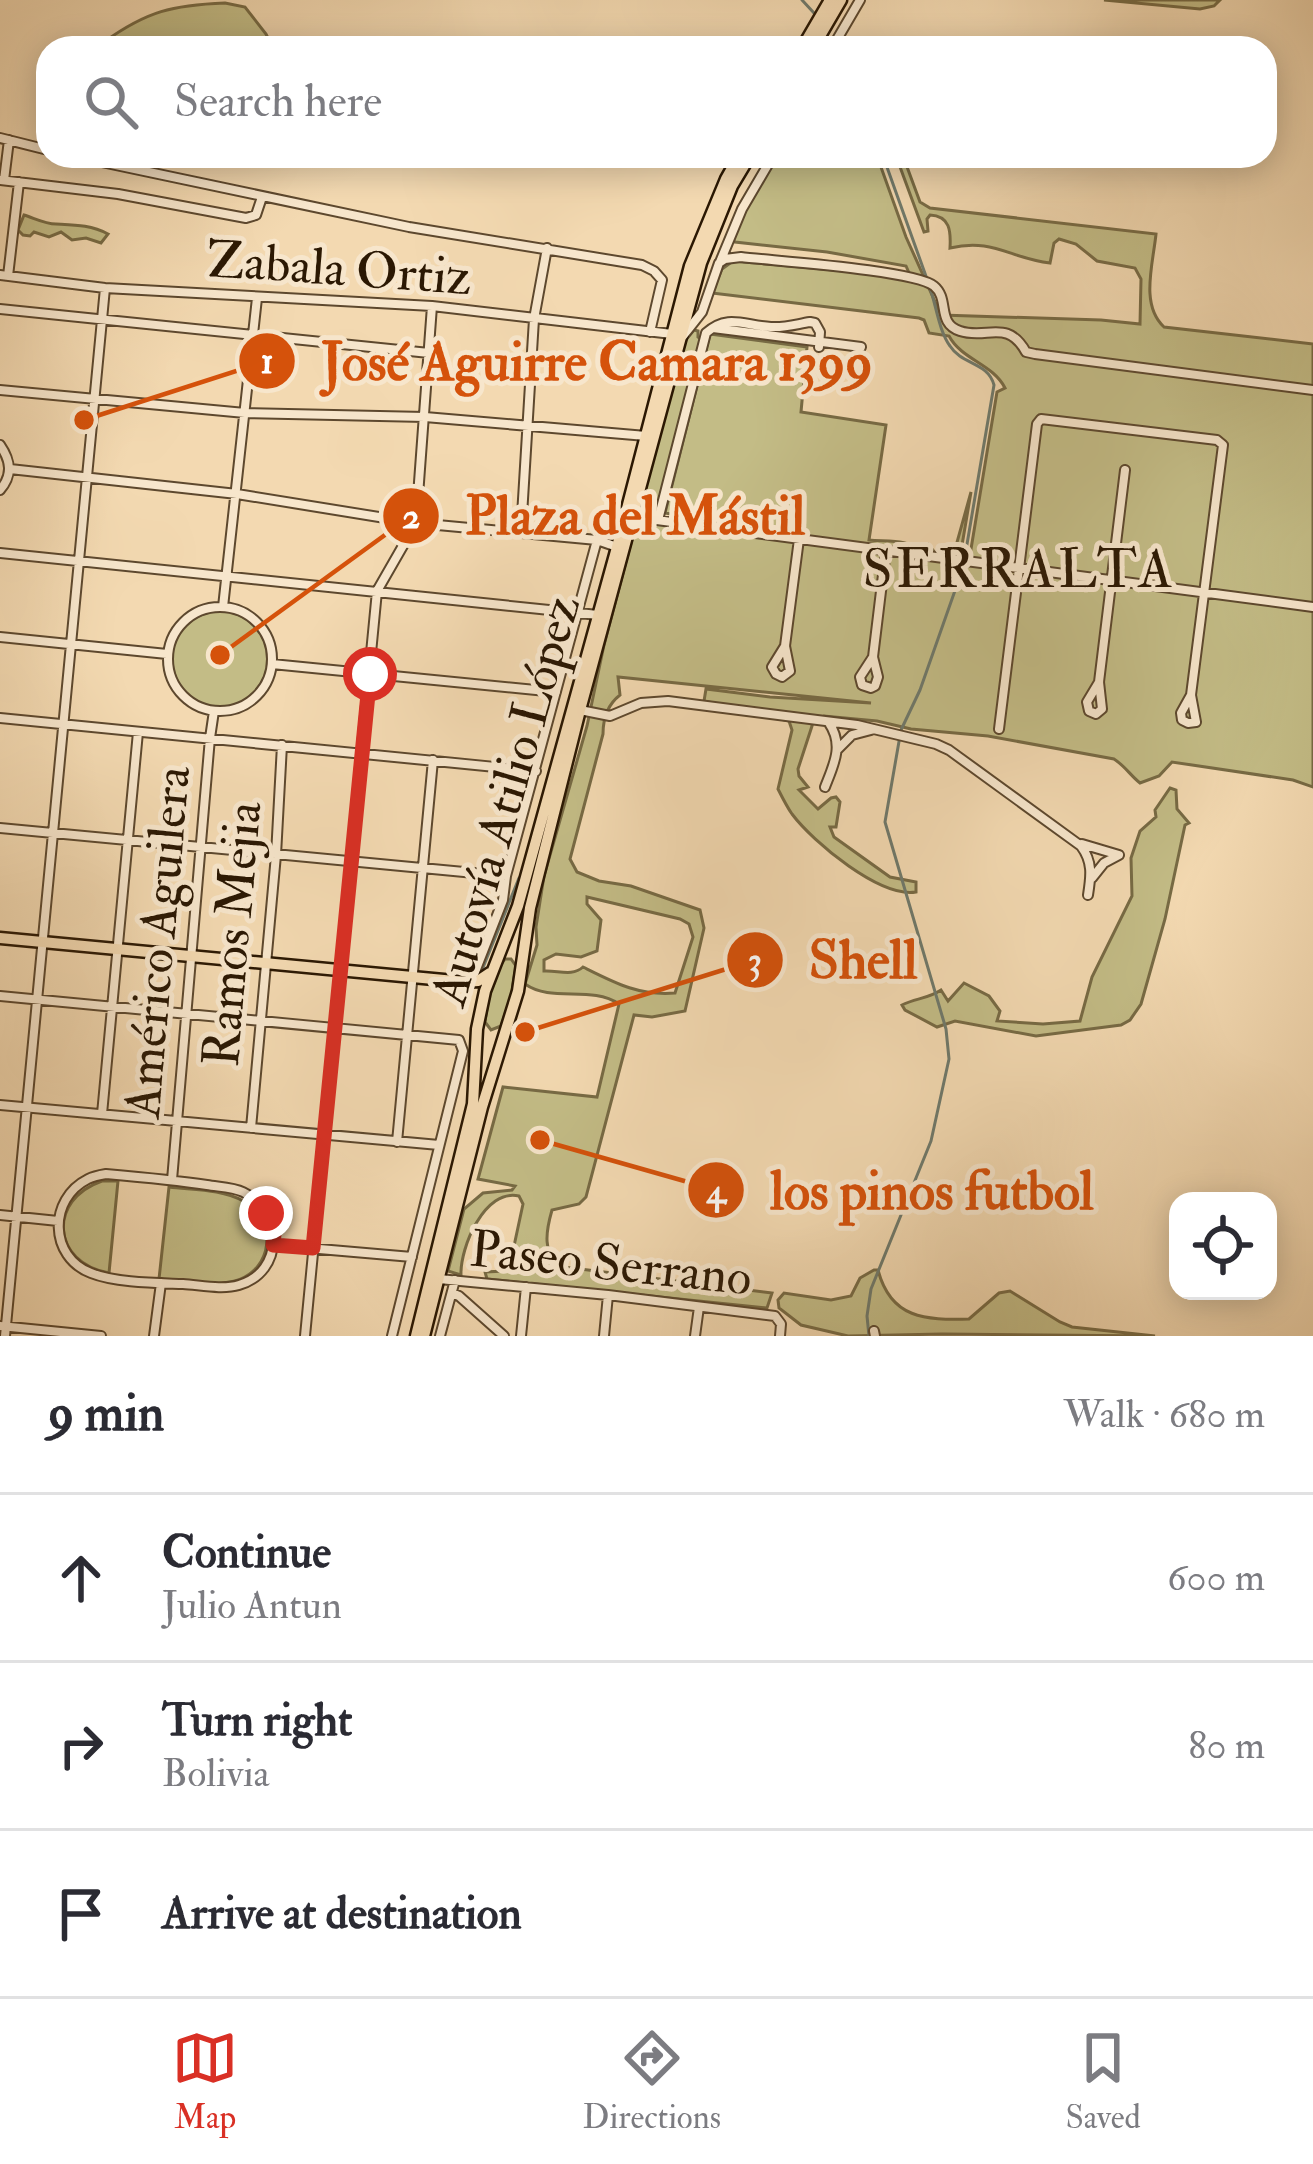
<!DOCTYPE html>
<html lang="en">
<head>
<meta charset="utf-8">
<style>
  :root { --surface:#fff; --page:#f7f7f7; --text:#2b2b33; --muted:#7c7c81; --line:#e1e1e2; --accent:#d93025 }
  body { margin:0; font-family:"IM FELL Double Pica",serif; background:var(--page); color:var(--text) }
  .controls { position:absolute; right:36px; bottom:36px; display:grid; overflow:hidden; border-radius:24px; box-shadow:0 6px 30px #0003 }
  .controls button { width:108px; height:108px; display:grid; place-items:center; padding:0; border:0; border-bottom:3px solid var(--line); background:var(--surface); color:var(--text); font:60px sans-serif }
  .stop { position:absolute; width:36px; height:36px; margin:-27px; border:9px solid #d93025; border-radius:50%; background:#fff }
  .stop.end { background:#d93025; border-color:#fff; box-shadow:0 3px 12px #0008 }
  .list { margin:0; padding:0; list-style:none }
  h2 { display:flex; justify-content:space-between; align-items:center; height:156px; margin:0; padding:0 48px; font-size:51px }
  h2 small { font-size:39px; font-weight:400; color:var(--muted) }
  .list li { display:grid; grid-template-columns:78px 1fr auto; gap:36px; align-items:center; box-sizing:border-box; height:168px; padding:0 48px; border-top:3px solid var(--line) }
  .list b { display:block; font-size:45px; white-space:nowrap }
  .list p { margin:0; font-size:39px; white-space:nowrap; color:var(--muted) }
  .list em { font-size:39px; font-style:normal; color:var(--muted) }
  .icon { flex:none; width:66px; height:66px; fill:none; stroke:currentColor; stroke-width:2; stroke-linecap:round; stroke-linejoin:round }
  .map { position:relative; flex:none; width:1313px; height:1336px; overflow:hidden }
  .search { position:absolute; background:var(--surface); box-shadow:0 6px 30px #0003; left:36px; right:36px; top:36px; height:132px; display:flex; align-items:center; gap:30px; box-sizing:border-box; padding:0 42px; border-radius:36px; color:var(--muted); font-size:45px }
  .sheet { height:660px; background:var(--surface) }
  nav { display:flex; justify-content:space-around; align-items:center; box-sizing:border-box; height:168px; border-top:3px solid var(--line); background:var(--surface); font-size:33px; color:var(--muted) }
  nav a { display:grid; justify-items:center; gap:6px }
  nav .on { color:var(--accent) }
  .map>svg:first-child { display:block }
  .green { fill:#c3bc86; stroke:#776a44; stroke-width:3; fill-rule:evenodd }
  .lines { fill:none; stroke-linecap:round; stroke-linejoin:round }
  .stream { stroke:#6f796b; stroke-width:3 }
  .minor-casing { stroke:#5d482e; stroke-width:12 }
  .major-casing { stroke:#2b1803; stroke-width:15 }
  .minor { stroke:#f7e6cc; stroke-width:8 }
  .major { stroke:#f3d9b1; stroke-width:10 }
  .route { stroke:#d93025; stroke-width:15 }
  .labels { text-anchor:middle; stroke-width:10; stroke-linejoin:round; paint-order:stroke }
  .street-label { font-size:51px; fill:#2b1803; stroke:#f7e6cc }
  .neighbourhood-label { font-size:54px; letter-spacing:3px; fill:#2b1803; stroke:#f7e6cc }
  .leader { fill:none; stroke:#d5520b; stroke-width:4.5 }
  .callout-dot { fill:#d5520b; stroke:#f7e6cc; stroke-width:4.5 }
  .mark-label { font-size:36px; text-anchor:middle; font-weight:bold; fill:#fff }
  .callout-label { font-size:54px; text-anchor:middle; font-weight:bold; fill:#d5520b; stroke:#f7e6cc; stroke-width:10; stroke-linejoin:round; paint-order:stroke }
</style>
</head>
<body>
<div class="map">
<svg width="1313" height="1336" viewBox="0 0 1313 1336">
  <rect width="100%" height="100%" fill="#f3d9b1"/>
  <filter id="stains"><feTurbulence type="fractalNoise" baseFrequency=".00167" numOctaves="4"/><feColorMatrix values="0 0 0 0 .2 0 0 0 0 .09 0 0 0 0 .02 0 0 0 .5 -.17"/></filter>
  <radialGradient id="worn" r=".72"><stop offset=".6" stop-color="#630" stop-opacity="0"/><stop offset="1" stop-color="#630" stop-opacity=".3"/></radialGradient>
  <path class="green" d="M1104,0H1220L1214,6L1200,9Z
    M225,3L245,7L266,34L273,48H100L104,42C147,11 173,5 225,3Z
    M776,156H877L906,237L941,315L1101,320L1140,324L1141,279L1135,268L1097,261L1076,244L1059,239L1054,243L1050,263C1009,258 993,238 950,248C951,231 950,216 930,215L927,219L928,231L924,232L896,156H903L920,202L930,208L1156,234C1153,264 1140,305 1164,327L1313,344V787L1293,780L1172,762L1159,776L1140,783C1130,775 1125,766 1114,759L988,736L911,729L877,721L824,716L813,722L812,726L798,769L799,776L808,787L799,790L818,809L831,798L836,797L840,802L836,827H830L834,837L890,877L916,882V892C880,898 813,842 792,814C787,807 782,797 778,789L792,730L789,721L704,701L706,689L770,697L871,703L618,677L620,695C607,705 603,718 603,734L570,859L577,872L599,881L631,886L700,910L704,928L685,1011L652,1017L634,1015L586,1197L579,1204L552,1210C546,1231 541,1255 564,1267L772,1293L767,1308L487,1279L485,1272L505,1271L511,1260L523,1204L519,1196C485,1188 460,1247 461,1275L448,1271L464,1209L483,1193L512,1190L515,1186L478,1179L503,1087L597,1097L619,1004C591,985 552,1003 525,984L537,945L536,927L544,876L587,726L604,645L684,342L694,330L698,331V337L702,340L656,523L688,528L696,518L665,513L710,334L807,347L801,412L886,425L869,540C885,542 910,538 920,552L923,545L928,544L936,554L949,557L956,546L971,492L960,557L969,561L997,392L1005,388C993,364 962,360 949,336L929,333L924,320L919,318L712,293L722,269L733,261L877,274L913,282L906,266L827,252L735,242L732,239L741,215ZM587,897L680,919L689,924L693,937L675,993C639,996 615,983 583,967C572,977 558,970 544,971V960L556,954L581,957L597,951L601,920L587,904Z
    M24,215C34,218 45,224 56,224C75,225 91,225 108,234L101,243L86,238L72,240L61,232L49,237L34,232L30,236L23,235L18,230Z
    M172 659a48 48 0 1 1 96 0a48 48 0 1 1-96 0Z
    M1170,788L1176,790L1177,809L1189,823L1185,825L1165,919L1141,1004L1130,1020L1121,1025L1036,1036L955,1021L937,1027L905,1010L902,1005C915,998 928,999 941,990L948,1001L964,983L989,996L1000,1011L997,1021L1043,1024L1080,1021L1092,977L1132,896L1131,858L1140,831L1156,817L1155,810Z
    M505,959H511L516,966L511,997L501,1026L491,1030L485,1022C488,1001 491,975 505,959Z
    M102,1181H118L109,1273C52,1263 47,1200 102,1181Z
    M169,1187C193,1190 222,1189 243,1201C278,1219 274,1270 235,1281C212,1287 184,1281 159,1279Z
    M874,1270H878C891,1319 925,1320 969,1319L999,1293L1010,1291L1060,1322L1072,1327L1155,1336L942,1334L848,1336L801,1325L779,1308L778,1300L784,1293L831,1300L851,1296L860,1278Z"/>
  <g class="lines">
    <path class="stream" d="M802,0L814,13
      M883,156L927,279
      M930,288C936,305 939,331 950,346C962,365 988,362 994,385L965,556
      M482,970L519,878
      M869,1336L867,1316L871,1289L931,1141L949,1059L946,1029L885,822L901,730L920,690L964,565"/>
    <defs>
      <path id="minor" d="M832,48L860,0
        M0,138L48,150
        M73,156L409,227L642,265L654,271L662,280L650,332
        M0,180L118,194L246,218L256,215L262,197
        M4,180L9,140
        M720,262L742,209L773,156
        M0,275L105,288L432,306L672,334
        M8,276L19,182
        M0,309L429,353
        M713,328L861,347
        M683,336L702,312L719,263L725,259L741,257C774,261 915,270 934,286C950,299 936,323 960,331C987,340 1007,318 1026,352L1035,354L1313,390
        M0,390L245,413L425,417L646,436
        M0,445C11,461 13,475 0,490
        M10,469L237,494L416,523L597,540L620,548
        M634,517L1313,607
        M658,520L706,333C728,313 745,326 771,327C785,328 797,324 810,322L815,323L820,332L819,347
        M521,532L534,319L547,248
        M0,553L598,615
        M168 659a52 52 0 1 1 104 0a52 52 0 1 1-104 0Z
        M223,607L257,298
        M0,637L167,654
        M785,646L772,667L776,674L782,677L790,671L785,646L799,539
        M873,657L860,677L862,685L871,688L875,686L878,677L873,657L886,550
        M272,664L556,692
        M1099,682L1087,702L1089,711L1096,714L1102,709L1099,682L1125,470
        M580,710L610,716L641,703L668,701L857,725L936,744L949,750L1081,846C1093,862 1091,876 1088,895
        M0,718L536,771
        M999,729L1037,424L1041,419L1217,440L1223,445L1191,695L1196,722L1188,723L1182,720L1181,713L1191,695
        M838,749L852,735L871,730
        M825,787C834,764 844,745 829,723
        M0,828L506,876
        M1082,844L1119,855L1104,863L1092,878
        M471,982L503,900L506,876L597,540
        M0,996L459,1040L463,1051L392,1336
        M0,1105L439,1145
        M102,1114L138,732
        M251,1128L276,855L282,745
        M397,1142L433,760
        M106,1174C140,1177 174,1180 207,1185C219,1187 233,1187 243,1192C284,1212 284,1272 239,1285C222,1290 200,1285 183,1284C157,1283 116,1283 91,1273C49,1257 48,1199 88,1179C94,1176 100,1175 106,1174Z
        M172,1180L210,738L214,711
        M0,1215L58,1221
        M273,1245L412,1257
        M439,1279L608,1295L775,1316L781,1324L780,1336
        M452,1293L459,1296L504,1336
        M0,1326L101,1336
        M874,1331L875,1336
        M5,1336L105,288
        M154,1336L161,1283
        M305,1336L377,591L416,523L432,306
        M440,1336L455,1280
        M521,1336L526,1287
        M604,1336L608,1295
        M695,1336L699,1307"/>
      <path id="major" d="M802,48L830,0
        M813,48L841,0
        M0,938L465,982L478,981L490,973
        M416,1336L473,1104L477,1029L485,991L518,906L616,551L690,266L726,179L739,156
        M424,1336L482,1107L518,991L530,908L580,710L701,263L732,186L750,156"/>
    </defs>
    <use href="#minor" class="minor-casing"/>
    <use href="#major" class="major-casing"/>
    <use href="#minor" class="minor"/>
    <use href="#major" class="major"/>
  </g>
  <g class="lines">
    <path class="route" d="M266,1213L274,1234L273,1245L313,1248L370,674"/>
  </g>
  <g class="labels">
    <g class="street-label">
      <text transform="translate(339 267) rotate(4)" y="18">Zabala Ortiz</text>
      <text transform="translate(504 800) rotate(-74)" y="18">Autovía Atilio López</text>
      <text transform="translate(231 934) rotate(-85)" y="18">Ramos Mejia</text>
      <text transform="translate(156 942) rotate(-85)" y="18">Américo Aguilera</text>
      <text transform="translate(611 1262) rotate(6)" y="18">Paseo Serrano</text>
    </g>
    <g class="neighbourhood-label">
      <text x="1019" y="587">SERRALTA</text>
    </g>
  </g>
  <path class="leader" d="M84 420L267 361M220 655L411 516M525 1032L755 960M540 1140L716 1190"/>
  <g class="callout-dot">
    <circle cx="84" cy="420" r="12"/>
    <circle cx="220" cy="655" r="12"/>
    <circle cx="525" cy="1032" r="12"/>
    <circle cx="540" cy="1140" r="12"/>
    <circle cx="267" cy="361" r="30"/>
    <circle cx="411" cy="516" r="30"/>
    <circle cx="755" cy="960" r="30"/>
    <circle cx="716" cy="1190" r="30"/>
  </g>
  <g class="mark-label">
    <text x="267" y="373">1</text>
    <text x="411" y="528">2</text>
    <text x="755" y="972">3</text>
    <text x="716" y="1203">4</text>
  </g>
  <g class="callout-label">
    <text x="597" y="380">José Aguirre Camara 1399</text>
    <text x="635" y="534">Plaza del Mástil</text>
    <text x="863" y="978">Shell</text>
    <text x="932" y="1209">los pinos futbol</text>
  </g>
  <rect width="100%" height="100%" filter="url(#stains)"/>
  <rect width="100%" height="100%" fill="url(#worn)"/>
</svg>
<div class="controls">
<button><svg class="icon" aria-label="locate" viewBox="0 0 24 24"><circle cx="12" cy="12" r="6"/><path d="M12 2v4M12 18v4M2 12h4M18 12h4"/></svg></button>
</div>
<div class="stop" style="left:370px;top:674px"></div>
<div class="stop end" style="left:266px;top:1213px"></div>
<div class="search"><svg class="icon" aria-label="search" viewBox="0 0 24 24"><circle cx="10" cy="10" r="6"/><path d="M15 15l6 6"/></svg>Search here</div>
</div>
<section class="sheet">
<h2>9 min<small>Walk · 680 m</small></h2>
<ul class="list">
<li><svg class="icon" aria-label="ahead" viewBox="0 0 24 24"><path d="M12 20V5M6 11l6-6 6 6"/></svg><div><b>Continue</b><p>Julio Antun</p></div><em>600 m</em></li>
<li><svg class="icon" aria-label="right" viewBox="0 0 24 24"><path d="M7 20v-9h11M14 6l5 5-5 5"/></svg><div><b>Turn right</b><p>Bolivia</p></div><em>80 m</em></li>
<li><svg class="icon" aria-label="arrive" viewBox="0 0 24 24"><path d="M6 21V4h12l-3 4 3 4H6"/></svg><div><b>Arrive at destination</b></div></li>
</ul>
</section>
<nav>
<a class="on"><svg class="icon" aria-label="map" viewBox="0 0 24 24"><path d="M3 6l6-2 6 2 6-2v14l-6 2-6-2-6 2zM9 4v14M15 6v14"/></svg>Map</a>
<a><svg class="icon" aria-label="directions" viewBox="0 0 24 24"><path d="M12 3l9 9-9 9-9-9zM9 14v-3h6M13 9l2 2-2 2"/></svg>Directions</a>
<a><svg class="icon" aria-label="saved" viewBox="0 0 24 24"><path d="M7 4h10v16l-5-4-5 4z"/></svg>Saved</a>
</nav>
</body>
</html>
